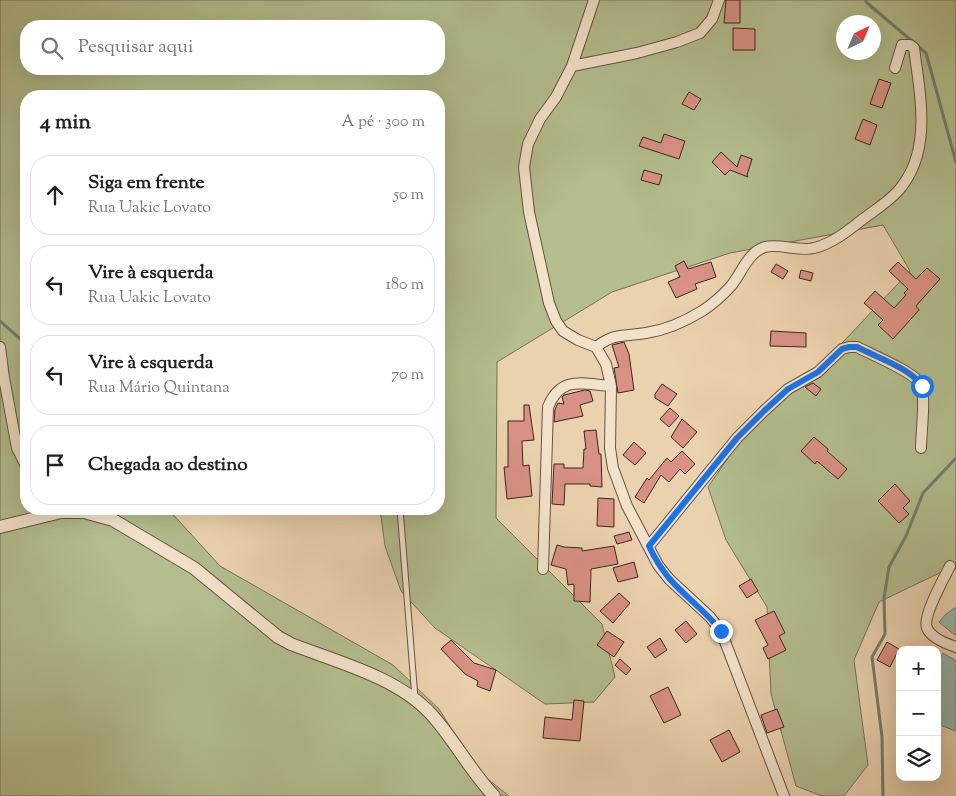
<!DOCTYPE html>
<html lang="pt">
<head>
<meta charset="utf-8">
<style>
  :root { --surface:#fff; --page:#f6f6f6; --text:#202124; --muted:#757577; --line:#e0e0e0 }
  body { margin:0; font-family:"Sorts Mill Goudy",serif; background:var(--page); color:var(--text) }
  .controls { position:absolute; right:15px; bottom:15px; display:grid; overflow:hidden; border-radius:10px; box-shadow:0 5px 20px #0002 }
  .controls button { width:45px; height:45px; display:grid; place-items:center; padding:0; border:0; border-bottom:1px solid var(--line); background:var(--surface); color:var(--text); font:25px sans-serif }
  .compass { position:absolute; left:836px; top:15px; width:45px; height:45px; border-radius:50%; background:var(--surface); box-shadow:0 5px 20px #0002; rotate:44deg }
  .stop { position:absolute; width:15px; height:15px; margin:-11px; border:4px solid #1a73e8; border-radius:50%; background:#fff }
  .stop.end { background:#1a73e8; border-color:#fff; box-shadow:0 1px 5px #0008 }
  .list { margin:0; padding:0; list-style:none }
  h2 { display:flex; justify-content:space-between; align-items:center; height:65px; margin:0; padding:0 20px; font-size:21px }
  h2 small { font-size:16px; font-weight:400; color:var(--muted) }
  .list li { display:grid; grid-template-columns:32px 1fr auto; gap:15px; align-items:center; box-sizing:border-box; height:80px; margin:0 10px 10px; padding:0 10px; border:1px solid var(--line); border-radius:20px }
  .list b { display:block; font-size:19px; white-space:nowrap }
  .list p { margin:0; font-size:16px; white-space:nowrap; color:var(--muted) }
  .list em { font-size:16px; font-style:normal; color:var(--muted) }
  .icon { flex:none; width:28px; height:28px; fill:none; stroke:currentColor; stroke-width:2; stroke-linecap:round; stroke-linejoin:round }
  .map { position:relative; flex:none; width:956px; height:796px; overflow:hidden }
  .search { position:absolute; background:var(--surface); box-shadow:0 5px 20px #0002; left:20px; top:20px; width:425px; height:55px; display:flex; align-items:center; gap:12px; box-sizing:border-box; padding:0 18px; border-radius:20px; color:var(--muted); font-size:19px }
  .panel { position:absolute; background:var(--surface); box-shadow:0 5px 20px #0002; left:20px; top:90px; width:425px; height:425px; border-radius:20px }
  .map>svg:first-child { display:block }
  .green { fill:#b3bd8d; stroke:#767256; fill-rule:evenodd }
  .water { fill:#98b7ad; stroke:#727d74 }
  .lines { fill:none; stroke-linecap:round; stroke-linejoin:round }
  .stream { stroke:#727d74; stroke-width:3 }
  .building { fill:#d89184; stroke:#3a271f }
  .service-casing { stroke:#665243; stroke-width:7 }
  .minor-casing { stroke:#665243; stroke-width:12 }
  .tertiary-casing { stroke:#665243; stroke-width:14 }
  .service { stroke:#f2e2ca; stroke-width:5 }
  .minor { stroke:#f2e2ca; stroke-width:10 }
  .tertiary { stroke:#f2e2ca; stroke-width:12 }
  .route { stroke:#1a73e8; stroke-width:6 }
</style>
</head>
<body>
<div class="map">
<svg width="956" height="796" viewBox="0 0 956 796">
  <rect width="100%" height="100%" fill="#ebd2ae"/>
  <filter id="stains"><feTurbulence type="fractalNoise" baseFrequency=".004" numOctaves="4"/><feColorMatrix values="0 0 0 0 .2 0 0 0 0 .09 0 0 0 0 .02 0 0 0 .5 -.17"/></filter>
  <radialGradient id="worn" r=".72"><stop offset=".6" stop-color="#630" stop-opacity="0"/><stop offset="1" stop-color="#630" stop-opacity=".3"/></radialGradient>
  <path class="green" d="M0,0H956V569L952,567L879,602L854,660L868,765L844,796H822L796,786L771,694L767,607L726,540L708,487L746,432L811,376L910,271L883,225L730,253L612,292L497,362L496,518L602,624L615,677L594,702L545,704L435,628L401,591L385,546L380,509H439V96H26V509H168L220,566L393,665L439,709L479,772L509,796H0ZM844,22H874V52H844ZM26,26H439V69H26Z"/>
  <path class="water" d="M956,607V636L939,622L945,615Z
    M943,653L956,661V731L937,724V665Z"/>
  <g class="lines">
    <path class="stream" d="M866,0V2L926,53L956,162
      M0,321L26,344
      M883,796L882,737L872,657L885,634L884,598L889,567L906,536L923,493L956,458"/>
  </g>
  <path class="building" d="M726,0H740V23H724Z
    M733,28L755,29V50H733Z
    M879,79L891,83L882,108L870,104Z
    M689,92L701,99L694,110L682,104Z
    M863,119L877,125L870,145L855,139Z
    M664,134L685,141L679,159L639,146L643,137L661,143Z
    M721,152L737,167L741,155L752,159L747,175L748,177L730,170L725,175L712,162Z
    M644,170L662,175L659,185L641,180Z
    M684,261L688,269L711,262L716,277L695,284L697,289L676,298L668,282L680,277L675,266Z
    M898,262L916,279L927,268L940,279L916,306L919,310L893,339L878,325L883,320L864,303L875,291L894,308L906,295L904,293L908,289L889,271Z
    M776,264L788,271L783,279L771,272Z
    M801,270L813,273L811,281L799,278Z
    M771,331L806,333V347L770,346Z
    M624,342L629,354L634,390L618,393L614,368L619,367L612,345Z
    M813,383L821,389L816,396L805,387Z
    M662,384L677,394L668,406L655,398V394Z
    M585,390L590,391L593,401L580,405L583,416L554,422L555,409L558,403L564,404L562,397L564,395Z
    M524,405H529L534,440L522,441L523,466L529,465L532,496L507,499L504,467H508V421H524Z
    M670,408L679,416L669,427L660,419Z
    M682,419L697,432L683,448L671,437Z
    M596,430L599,454H601L602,487L590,486V484H565L564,505L552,504L554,464H564V468H583L584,449H586L584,431Z
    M814,437L828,449L827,451L847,469L838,479L817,461L815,464L801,451Z
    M634,442L646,453L635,465L623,455Z
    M682,451L695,464L685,474L680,469L669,482L661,475L644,503L635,497L647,478L649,480L667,458L671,462Z
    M895,484L910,501L903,508L909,514L899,523L878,501Z
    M598,498L614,499V527L597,526Z
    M629,532L632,540L617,544L614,536Z
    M557,545L564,547L582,548V551L614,546L618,564L591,569L590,602L574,601V584L568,585L566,569L551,565Z
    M634,562L638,577L618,582L613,568Z
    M751,579L758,591L747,598L739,586Z
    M619,593L630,603L613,623L600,611Z
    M774,611L785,633L779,636L786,650L768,659L763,648L768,645L755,620Z
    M686,621L697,634L686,643L675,630Z
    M607,631L624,642L614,657L597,645Z
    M660,638L667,650L655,658L647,647Z
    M451,640L474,663L496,670L490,691L477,686L478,681L465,674L441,649Z
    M887,642L899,649L890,667L877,660Z
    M620,659L631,669L626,675L615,665Z
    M668,687L681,715L664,723L650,696Z
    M574,700L584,701L580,741L543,738L545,717L572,720Z
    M777,709L784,727L767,733L761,715Z
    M729,730L740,752L722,762L710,740Z"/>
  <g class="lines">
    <defs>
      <path id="service" d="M400,509L415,698"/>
      <path id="minor" d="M594,0L572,66L556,97L540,119L528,144L524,167L529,212L549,303L556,321L563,331L578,340L596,347L606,364L611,386L610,448L613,468L627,506L658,565L669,579L710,617L721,631L784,796
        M572,66L637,53L677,42L700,33L712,19L719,0
        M0,347L4,378L17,448L26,466
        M596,347C616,332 623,337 646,333C665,330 686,321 702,311C713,304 722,296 731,286C741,274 748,252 765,247C779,243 799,252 814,248C832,244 849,230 863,219C875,210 888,202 898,191C933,152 920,95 914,48L910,45H902L895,68
        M649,546L737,438L764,411L788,389L818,372L842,349L849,347H857C870,354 915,372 921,385C926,396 921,434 921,448
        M950,566C944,578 922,617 927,628C931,638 947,644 956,647
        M543,569L548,407C561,375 583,384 611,386"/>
      <path id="tertiary" d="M0,527L61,512H84L113,520L194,568L278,637L291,644C337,662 397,677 431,714C454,739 470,771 494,796"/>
    </defs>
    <use href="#service" class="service-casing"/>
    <use href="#minor" class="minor-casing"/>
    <use href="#tertiary" class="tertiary-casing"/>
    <use href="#service" class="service"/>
    <use href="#minor" class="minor"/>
    <use href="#tertiary" class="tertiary"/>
  </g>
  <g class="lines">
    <path class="route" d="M721,631C705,610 684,596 668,577C660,567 654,557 649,546L737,438L764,411L788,389L818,372L842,349L849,347H857C876,357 910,368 922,386"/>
  </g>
  <rect width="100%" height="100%" filter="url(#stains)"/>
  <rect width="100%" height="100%" fill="url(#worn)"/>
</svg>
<div class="controls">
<button>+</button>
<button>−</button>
<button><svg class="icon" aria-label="layers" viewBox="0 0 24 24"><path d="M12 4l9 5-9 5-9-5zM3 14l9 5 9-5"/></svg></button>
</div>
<svg class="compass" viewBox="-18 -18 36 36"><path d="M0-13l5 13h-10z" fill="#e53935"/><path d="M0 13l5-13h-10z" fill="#757577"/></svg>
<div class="stop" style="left:922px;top:386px"></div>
<div class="stop end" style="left:721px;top:631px"></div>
<div class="search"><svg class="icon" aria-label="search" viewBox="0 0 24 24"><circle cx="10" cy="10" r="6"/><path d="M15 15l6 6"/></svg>Pesquisar aqui</div>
<section class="panel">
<h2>4 min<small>A pé · 300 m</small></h2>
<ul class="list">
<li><svg class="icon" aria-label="ahead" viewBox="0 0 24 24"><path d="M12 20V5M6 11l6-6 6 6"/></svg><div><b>Siga em frente</b><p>Rua Uakic Lovato</p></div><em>50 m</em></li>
<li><svg class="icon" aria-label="left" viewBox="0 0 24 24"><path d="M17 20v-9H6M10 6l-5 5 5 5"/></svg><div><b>Vire à esquerda</b><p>Rua Uakic Lovato</p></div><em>180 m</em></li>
<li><svg class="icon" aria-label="left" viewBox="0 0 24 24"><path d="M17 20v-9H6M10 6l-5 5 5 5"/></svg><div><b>Vire à esquerda</b><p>Rua Mário Quintana</p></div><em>70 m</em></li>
<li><svg class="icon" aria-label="arrive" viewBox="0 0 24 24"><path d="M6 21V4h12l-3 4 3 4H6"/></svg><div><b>Chegada ao destino</b></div></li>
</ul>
</section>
</div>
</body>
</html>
